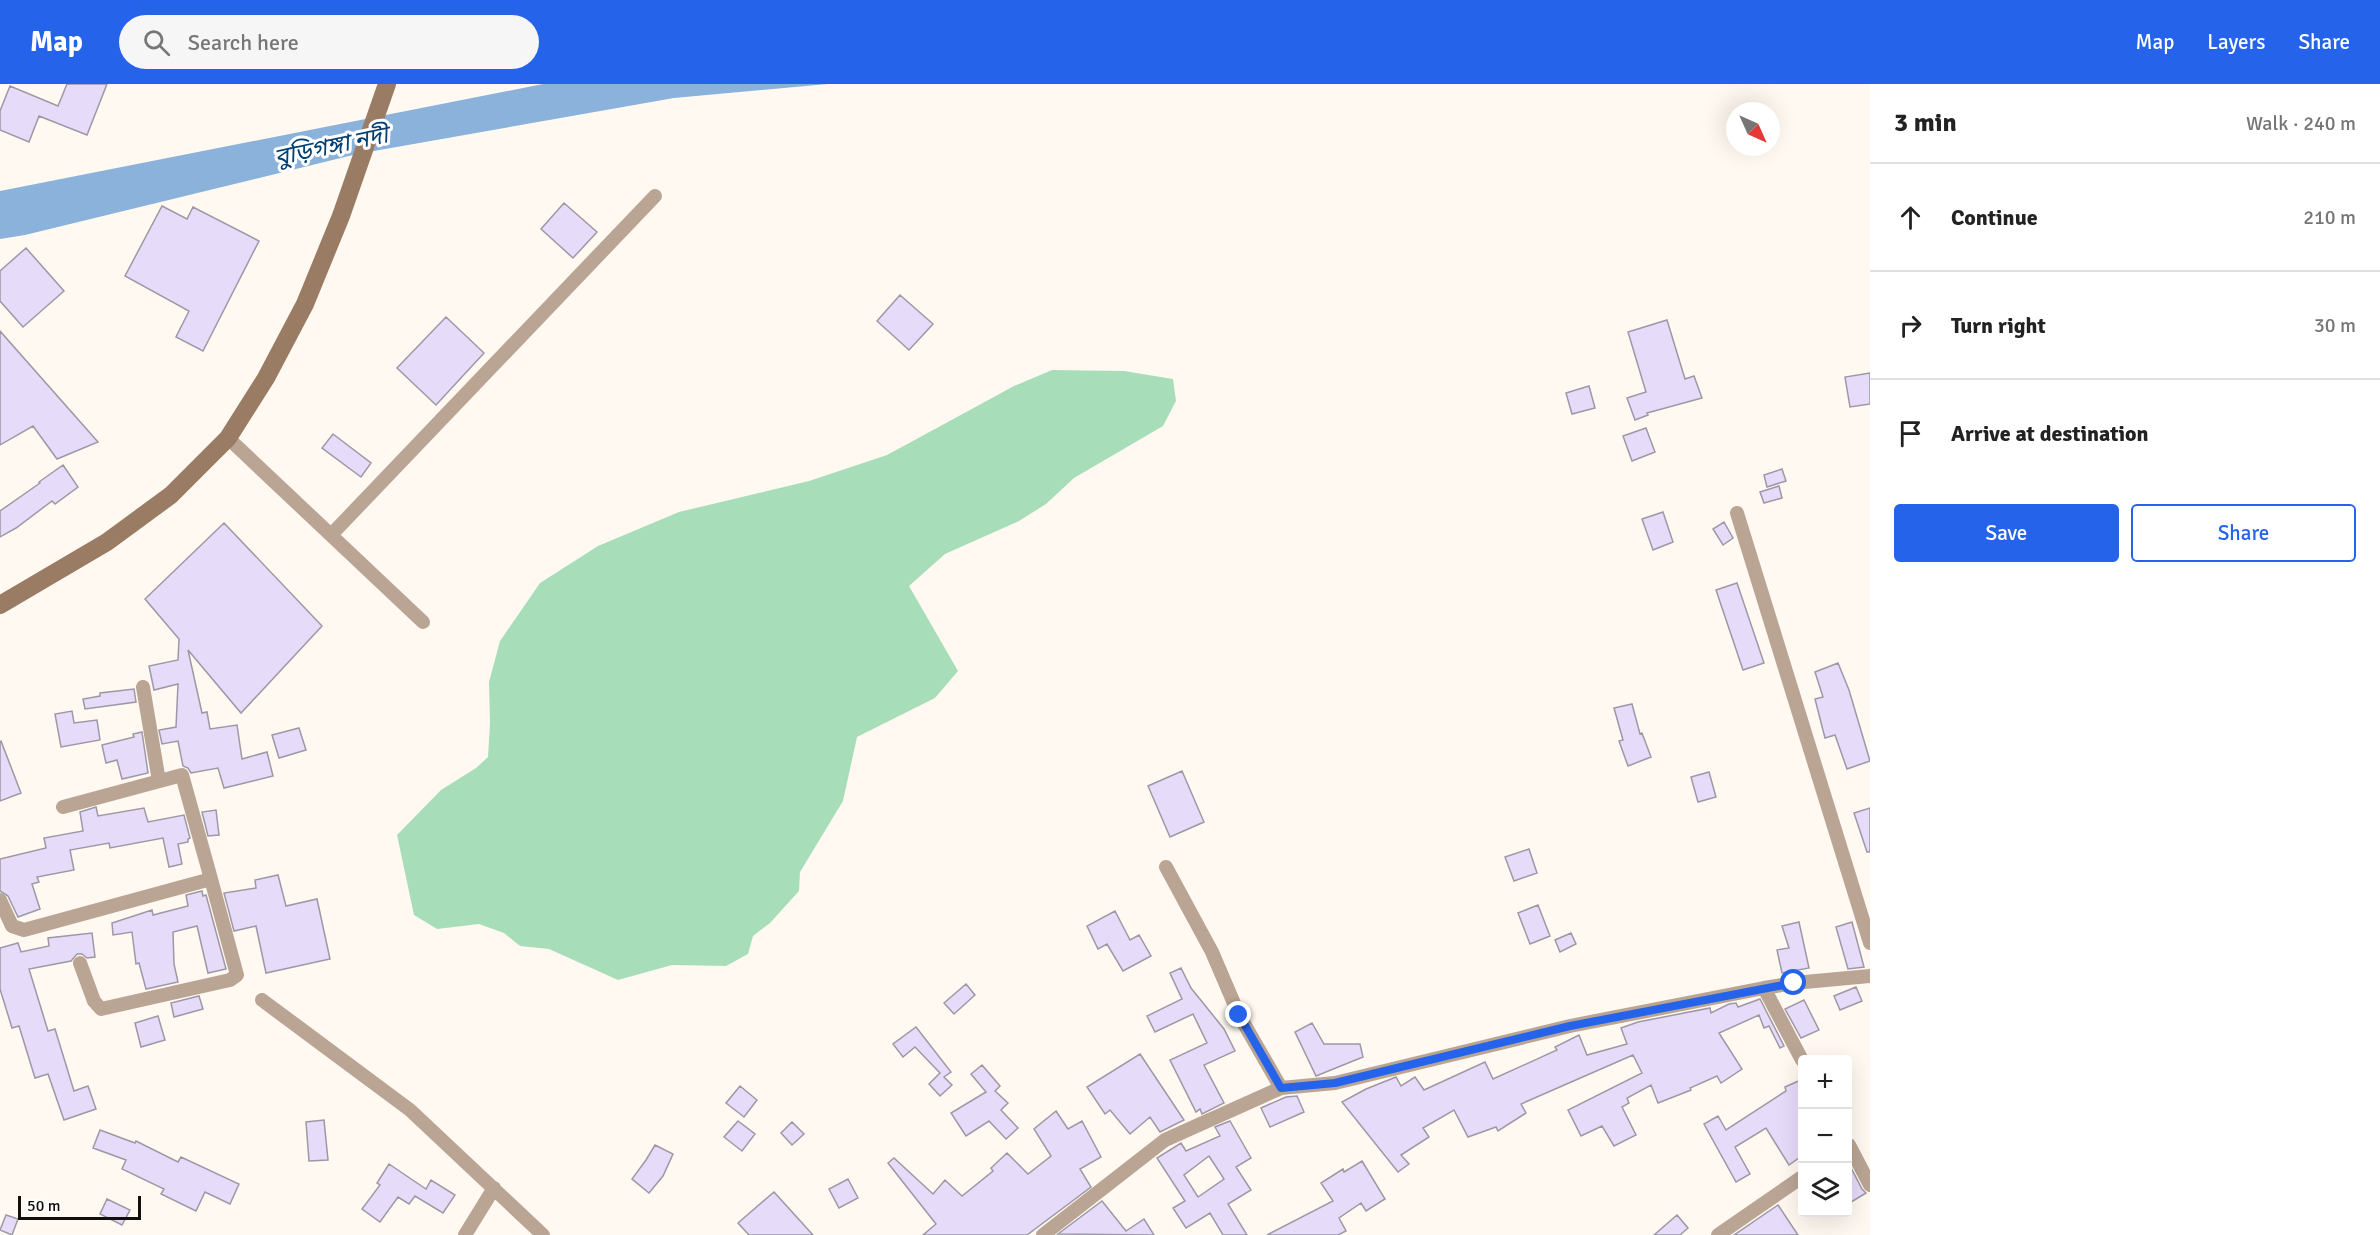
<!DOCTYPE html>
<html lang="en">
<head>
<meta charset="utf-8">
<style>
  :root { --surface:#fff; --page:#f6f6f6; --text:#222; --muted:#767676; --line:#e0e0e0; --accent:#2563eb }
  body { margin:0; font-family:Signika,"Noto Sans Bengali",sans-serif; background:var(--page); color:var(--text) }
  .controls { position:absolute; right:18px; bottom:18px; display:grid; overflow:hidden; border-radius:6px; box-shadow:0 6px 24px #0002 }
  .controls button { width:54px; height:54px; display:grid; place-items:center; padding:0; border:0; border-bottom:2px solid var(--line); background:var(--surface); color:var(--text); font:30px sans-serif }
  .compass { position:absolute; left:1726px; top:18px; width:54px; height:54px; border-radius:50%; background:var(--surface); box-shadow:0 6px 24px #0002; rotate:135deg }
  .scale { position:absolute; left:18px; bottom:15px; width:123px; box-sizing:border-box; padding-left:6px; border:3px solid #120f0b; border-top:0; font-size:16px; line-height:21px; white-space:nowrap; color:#120f0b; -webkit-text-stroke:4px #fff; paint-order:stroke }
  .stop { position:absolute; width:18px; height:18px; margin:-14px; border:4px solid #2563eb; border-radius:50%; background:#fff }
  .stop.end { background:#2563eb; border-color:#fff; box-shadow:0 2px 6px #0008 }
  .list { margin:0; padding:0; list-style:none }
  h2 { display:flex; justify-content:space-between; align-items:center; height:78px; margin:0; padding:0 24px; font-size:26px }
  h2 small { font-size:20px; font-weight:400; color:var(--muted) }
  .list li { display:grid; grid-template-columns:39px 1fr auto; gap:18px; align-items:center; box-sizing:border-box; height:108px; padding:0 24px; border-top:2px solid var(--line) }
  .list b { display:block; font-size:22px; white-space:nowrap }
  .list em { font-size:20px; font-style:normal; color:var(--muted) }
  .actions { display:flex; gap:12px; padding:18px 24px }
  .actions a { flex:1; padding:14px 0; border:2px solid var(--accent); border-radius:6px; text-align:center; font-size:21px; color:var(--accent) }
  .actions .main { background:var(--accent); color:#fff }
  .icon { flex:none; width:33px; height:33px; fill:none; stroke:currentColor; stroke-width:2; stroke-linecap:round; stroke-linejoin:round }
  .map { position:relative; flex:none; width:1870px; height:1151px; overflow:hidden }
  header { display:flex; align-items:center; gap:36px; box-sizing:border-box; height:84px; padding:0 30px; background:var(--accent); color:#fff }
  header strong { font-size:28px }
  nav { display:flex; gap:33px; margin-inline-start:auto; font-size:21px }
  .search { width:420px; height:54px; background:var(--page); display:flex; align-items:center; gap:15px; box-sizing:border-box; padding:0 21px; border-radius:33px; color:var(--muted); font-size:22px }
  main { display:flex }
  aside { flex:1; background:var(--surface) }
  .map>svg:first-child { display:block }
  .green { fill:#a8ddba }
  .water { fill:#8bb2db }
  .building { fill:#e7dbfa; stroke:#9d98a6; stroke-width:1.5; fill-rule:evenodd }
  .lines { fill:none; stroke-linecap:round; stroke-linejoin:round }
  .street { stroke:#baa595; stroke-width:14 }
  .secondary { stroke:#9a7c65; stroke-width:18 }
  .route { stroke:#2563eb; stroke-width:8 }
  .labels { text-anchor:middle; stroke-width:6; stroke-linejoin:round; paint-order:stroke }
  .water-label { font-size:24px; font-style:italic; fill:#023f72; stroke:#fff }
</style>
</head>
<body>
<header>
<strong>Map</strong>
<div class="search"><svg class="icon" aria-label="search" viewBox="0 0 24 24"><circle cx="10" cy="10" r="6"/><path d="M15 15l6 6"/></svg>Search here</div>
<nav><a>Map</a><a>Layers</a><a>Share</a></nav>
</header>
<main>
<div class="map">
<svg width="1870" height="1151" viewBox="0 0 1870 1151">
  <rect width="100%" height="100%" fill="#fff9f1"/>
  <path class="green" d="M1052,286L1124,287L1173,295L1176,317L1163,342L1074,394L1046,420L1019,437L945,470L909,502L958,587L935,614L857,653L843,717L800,788L799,807L770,839L753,852L748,870L726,882L672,881L618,896L549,865L520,862L504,849L479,840L437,845L414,831L397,751L441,706L476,684L488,673L490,639L489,598L500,557L540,499L598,462L679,428L809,397L887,371L1014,302Z"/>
  <path class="water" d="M543,0H828L674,14L357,70L25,151L0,155V107Z"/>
  <path class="building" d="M67,0H107L87,51L39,32L29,58L0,46V27L10,2L58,22Z
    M564,119L597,148L573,174L541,145Z
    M162,122L187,135L193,123L259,157L203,267L176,253L189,227L125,192Z
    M26,164L64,207L23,243L0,217V187Z
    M900,211L933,240L909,266L877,237Z
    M446,233L484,269L436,321L397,284Z
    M1667,236L1685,295L1694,292L1702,314L1647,329L1648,331L1635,336L1627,314L1646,308L1628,248Z
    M0,247L98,358L57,375L33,342L0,361Z
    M1870,289V320L1850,323L1845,293Z
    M1589,302L1595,324L1572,330L1566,309Z
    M1646,344L1655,368L1632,377L1623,352Z
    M333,350L371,379L361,393L322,364Z
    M63,381L78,403L55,420L52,417L16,444L0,453V427L40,399L39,398Z
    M1782,385L1786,397L1767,403L1764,391Z
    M1779,402L1782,414L1764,419L1760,408Z
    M1663,428L1673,458L1653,466L1642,435Z
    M1724,438L1733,454L1723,461L1713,445Z
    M224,439L322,542L241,629L188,566L202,629L207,628L210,645L237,641L242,675L267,668L273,692L224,704L218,684L191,689L188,684L183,682L178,657L162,660L159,646L176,643L178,600L154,606L149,582L178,576L179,555L145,515Z
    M1737,499L1764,579L1743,586L1716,506Z
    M1838,579L1849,606L1870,677L1847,685L1835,651L1825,654L1815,615L1823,613L1815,588Z
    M134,605L136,618L85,625L83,615L100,612V609Z
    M1632,620L1640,650L1642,649L1651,673L1628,682L1619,657L1623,656L1614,624Z
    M72,627L74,639L97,636L100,656L61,663L55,630Z
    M299,644L306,666L279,674L272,651Z
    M142,648L148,689L122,695L117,676L106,679L102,661L134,653L133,650Z
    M1,657L21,709L0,717V658Z
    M1182,687L1204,738L1170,753L1148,702Z
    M1709,688L1716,713L1698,718L1691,693Z
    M96,723L98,732L144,724L148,738L184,731L190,754L188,755V758L178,760L182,780L169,783L163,754L110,764L109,759L70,766L74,786L37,793L39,798L32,800L40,825L18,833L8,812L0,807V775L46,764L44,754L83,747L80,728Z
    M1870,724V768H1867L1854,729Z
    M216,726L219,751L208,752L202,728Z
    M1529,765L1537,789L1514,797L1505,773Z
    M278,791L286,822L317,815L330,875L266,889L256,842L234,847L224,809L256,804L255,796Z
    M202,807L203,812L206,811L226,885L208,889L197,842L173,848L174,880L178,898L146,905L139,879L136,880L132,848L113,851L112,839L152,826L153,831L188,822L186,811Z
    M1538,821L1550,852L1530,860L1518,829Z
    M1115,827L1130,856L1139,851L1151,872L1123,887L1107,860L1098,865L1087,842Z
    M1799,838L1809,884L1782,889L1777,866L1789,864L1782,842Z
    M1852,838L1864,883L1848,885L1836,843Z
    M92,849L95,873L87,874L82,870H77L71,877L29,885L48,947L55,945L74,1007L88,1002L96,1025L64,1036L48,990L35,994L19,942L12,944L0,905V864L18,859L21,868L49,862L48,854Z
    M1571,849L1576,860L1560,868L1555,856Z
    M1181,884L1191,904L1224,945L1235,967L1204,981L1224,1019L1202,1030L1200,1025L1196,1028L1170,976L1207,959L1193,930L1155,948L1147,932L1182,915L1170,889Z
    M966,900L975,911L954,930L944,919Z
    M1856,903L1862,917L1840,926L1834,912Z
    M199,912L203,925L174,933L171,919Z
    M1760,915L1784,962L1780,964L1769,942L1764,944L1759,931L1719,949L1742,985L1721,999L1717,992L1690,1004L1691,1006L1658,1019L1651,1001L1627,1014L1629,1019L1622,1023L1636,1051L1614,1062L1602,1042L1581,1052L1568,1026L1642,989L1633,971L1521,1020L1526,1029L1498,1047L1496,1043L1468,1053L1454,1026L1423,1044L1429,1053L1401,1071L1409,1080L1398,1088L1342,1018L1366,1005L1396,993L1401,1002L1415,993L1424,1006L1485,978L1493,995L1557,966L1555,963L1579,951L1587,971L1627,960L1621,944L1638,938L1710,924L1711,929L1729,920L1736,919L1738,923Z
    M1804,916L1819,946L1801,954L1785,925Z
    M158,932L165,956L141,963L135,939Z
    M1312,939L1324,960H1360L1363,973L1316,992L1295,948Z
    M916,943L951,988L944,993L952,1001L940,1012L929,1000L940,989L915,963L903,973L893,960Z
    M1140,970L1184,1036L1160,1048L1150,1033L1130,1050L1110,1026L1105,1030L1087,1003Z
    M982,981L1000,1002L995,1007L1008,1019L1001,1026L1018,1044L1006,1055L989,1037L966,1052L951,1029L986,1008L971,990Z
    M1803,995V1071L1789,1081L1766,1044L1735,1063L1750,1090L1736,1098L1704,1040L1718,1032L1726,1046L1786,1007L1785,1003Z
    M740,1002L757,1016L744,1033L726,1019Z
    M1297,1012L1304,1028L1270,1043L1261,1024L1286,1013Z
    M1056,1027L1068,1045L1082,1037L1101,1073L1080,1085L1091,1103L1027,1151H923L936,1140L888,1079L894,1074L933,1110L945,1096L962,1112L993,1087L991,1084L1007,1069L1028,1090L1051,1072L1034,1045Z
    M324,1036L328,1076L309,1077L306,1038Z
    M738,1037L755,1050L742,1067L724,1053Z
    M1230,1037L1251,1074L1236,1083L1251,1106L1228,1120L1247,1151H1223L1210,1129L1186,1144L1173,1124L1185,1117L1157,1074L1181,1059L1186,1067L1220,1052L1215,1043ZM1209,1072L1224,1095L1198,1113L1184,1091Z
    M792,1038L804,1050L792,1061L781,1049Z
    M100,1046L135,1059L136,1057L178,1078L181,1073L239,1100L230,1120L205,1108L196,1127L161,1110L164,1105L122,1085L126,1076L93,1064Z
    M655,1061L673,1070L663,1092L649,1109L632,1095L646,1076Z
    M1362,1077L1385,1115L1366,1127L1361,1119L1339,1134L1346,1147L1338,1151H1267L1333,1117L1321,1099L1343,1085L1344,1088Z
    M1848,1078L1862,1105L1866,1109L1848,1120Z
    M389,1080L426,1105L431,1096L455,1111L443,1129L415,1112L409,1120L398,1113L380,1138L362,1125L380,1101L377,1099Z
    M848,1095L858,1114L839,1124L829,1105Z
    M774,1108L813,1151H749L738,1139Z
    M107,1115L130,1126L122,1141L100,1130Z
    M1102,1117L1126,1147L1144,1135L1154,1151L1058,1150Z
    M1778,1121L1798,1151H1734Z
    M6,1131L18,1135L12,1151L0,1146Z
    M1677,1131L1688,1144L1680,1151H1654Z"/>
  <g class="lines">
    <path class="street" d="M228,354L423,538
      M1737,429L1870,859
      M331,451L655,112
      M143,603L159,697
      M63,723L182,691L211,795
      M1166,783L1212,868L1239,931L1281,1004
      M0,816L12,842L24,846L211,795L237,891L230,896L101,925L94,917L80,879
      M1764,904L1802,976
      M262,916L410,1026L543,1151
      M1849,1061L1870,1101
      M465,1151L494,1104
      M1043,1151L1165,1056L1281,1004L1335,999L1570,942L1764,904L1794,899L1870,892
      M1718,1151L1802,1093"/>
    <path class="secondary" d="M0,521L107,458L171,411L228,354L266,294L305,220L341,132L387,0"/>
  </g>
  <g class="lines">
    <path class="route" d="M1239,931L1281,1004L1335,999L1570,942L1794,899"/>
  </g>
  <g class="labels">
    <g class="water-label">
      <text transform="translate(331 62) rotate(-12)" y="8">বুড়িগঙ্গা নদী</text>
    </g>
  </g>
</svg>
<div class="controls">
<button>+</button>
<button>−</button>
<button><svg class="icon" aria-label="layers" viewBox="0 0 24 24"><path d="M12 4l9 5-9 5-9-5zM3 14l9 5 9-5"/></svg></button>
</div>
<svg class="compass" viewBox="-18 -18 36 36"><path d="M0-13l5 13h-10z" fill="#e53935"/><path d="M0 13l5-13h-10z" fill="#767676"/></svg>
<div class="scale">50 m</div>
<div class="stop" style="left:1794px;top:899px"></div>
<div class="stop end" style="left:1239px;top:931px"></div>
</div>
<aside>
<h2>3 min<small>Walk · 240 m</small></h2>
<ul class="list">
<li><svg class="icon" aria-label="ahead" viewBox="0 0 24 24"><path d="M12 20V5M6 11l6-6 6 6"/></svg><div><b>Continue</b></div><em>210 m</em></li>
<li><svg class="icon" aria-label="right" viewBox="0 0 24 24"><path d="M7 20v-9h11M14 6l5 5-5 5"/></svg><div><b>Turn right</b></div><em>30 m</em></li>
<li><svg class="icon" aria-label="arrive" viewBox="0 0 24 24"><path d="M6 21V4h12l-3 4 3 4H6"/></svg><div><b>Arrive at destination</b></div></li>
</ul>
<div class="actions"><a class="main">Save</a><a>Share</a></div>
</aside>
</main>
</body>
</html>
